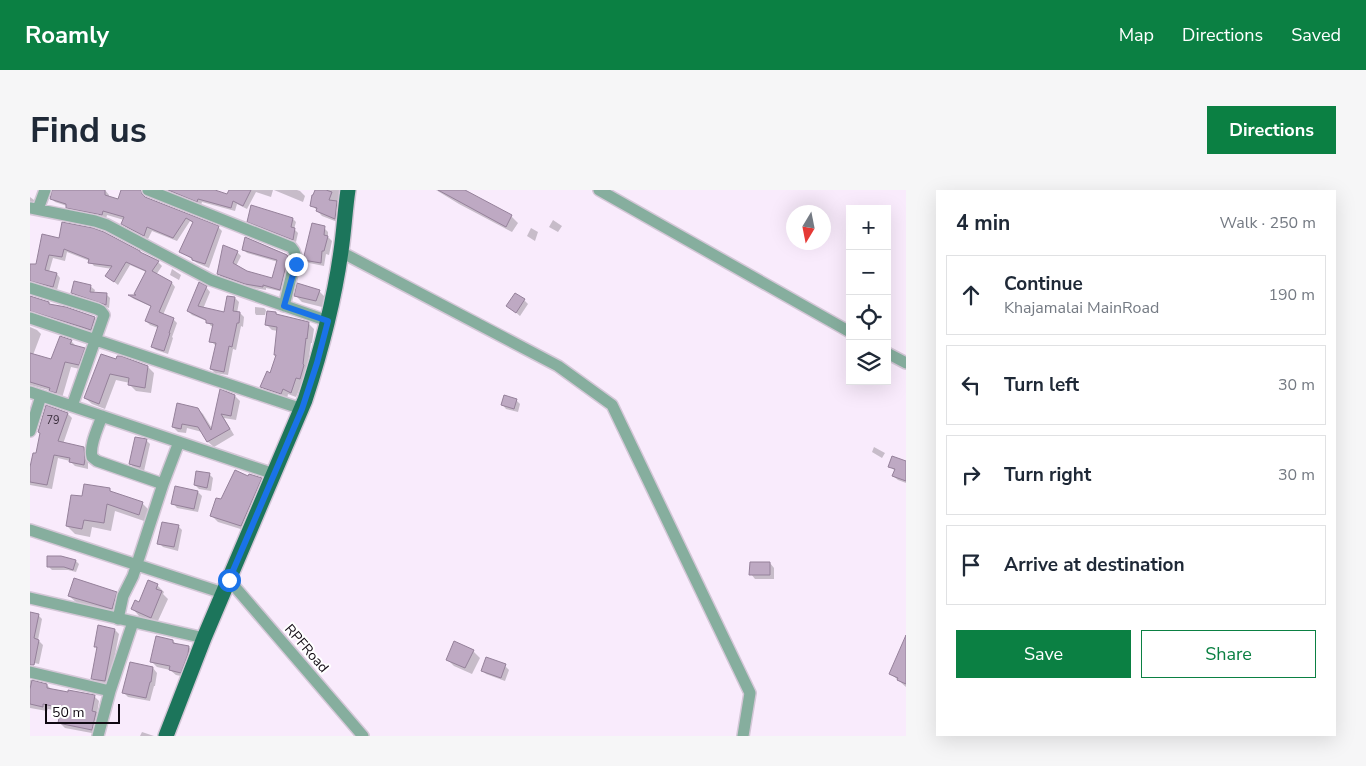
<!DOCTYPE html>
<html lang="en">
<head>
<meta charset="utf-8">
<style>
  :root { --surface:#fff; --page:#f6f6f7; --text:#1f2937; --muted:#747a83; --line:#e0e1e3; --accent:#0b8043 }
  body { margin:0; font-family:"Nunito Sans",sans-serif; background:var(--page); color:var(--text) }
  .controls { position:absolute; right:15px; top:15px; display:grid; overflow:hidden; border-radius:0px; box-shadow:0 5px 20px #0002 }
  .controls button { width:45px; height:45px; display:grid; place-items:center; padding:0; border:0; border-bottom:1px solid var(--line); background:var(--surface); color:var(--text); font:25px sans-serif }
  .compass { position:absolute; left:756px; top:15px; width:45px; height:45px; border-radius:50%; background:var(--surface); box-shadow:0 5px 20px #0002; rotate:190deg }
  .scale { position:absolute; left:15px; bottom:12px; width:75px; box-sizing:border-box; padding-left:5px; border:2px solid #100912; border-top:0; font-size:14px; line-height:18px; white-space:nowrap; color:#100912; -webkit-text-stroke:4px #fff; paint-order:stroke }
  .stop { position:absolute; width:15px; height:15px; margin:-11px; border:4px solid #1a73e8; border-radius:50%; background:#fff }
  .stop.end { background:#1a73e8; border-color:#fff; box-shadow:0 1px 5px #0008 }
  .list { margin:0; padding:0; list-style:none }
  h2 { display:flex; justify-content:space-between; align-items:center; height:65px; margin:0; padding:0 20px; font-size:21px }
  h2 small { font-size:16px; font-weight:400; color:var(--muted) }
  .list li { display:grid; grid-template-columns:32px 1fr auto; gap:15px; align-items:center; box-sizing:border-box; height:80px; margin:0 10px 10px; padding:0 10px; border:1px solid var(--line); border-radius:0px }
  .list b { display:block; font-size:19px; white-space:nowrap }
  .list p { margin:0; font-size:16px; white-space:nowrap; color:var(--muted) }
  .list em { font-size:16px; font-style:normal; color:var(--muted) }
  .actions { display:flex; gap:10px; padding:15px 20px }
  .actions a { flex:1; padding:11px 0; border:1px solid var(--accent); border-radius:0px; text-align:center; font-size:18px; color:var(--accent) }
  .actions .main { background:var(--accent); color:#fff }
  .icon { flex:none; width:28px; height:28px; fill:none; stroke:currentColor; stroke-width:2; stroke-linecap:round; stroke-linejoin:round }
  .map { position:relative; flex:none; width:876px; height:546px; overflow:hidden; border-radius:0px }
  header { display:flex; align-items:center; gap:30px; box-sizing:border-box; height:70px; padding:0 25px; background:var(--accent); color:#fff }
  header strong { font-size:24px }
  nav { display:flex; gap:28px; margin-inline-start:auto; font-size:18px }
  .intro { display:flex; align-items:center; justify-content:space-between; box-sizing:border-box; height:120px; padding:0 30px }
  h1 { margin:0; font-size:35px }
  .button { padding:12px 22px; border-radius:0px; background:var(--accent); color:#fff; font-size:18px; font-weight:700 }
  main { display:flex; gap:30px; padding:0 30px }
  aside { flex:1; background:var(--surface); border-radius:0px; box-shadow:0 5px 20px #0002 }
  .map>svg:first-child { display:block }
  .shadow { fill:#0003 }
  .building { fill:#bea9c3; stroke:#95819a }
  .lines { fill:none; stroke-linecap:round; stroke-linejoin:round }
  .minor-casing { stroke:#d4c7d7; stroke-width:14 }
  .major-casing { stroke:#d4c7d7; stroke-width:18 }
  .minor { stroke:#86ae9e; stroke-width:11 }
  .major { stroke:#1c755b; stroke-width:15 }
  .route { stroke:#1a73e8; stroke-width:6 }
  .labels { text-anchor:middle; stroke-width:4; stroke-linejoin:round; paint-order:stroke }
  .number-label { font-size:11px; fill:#3c313e }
  .street-label { font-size:14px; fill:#100912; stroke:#fff }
</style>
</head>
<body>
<header>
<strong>Roamly</strong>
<nav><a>Map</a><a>Directions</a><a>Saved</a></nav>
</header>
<div class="intro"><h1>Find us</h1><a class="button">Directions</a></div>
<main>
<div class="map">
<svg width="876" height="546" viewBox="0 0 876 546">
  <rect width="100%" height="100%" fill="#f9ebfc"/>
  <path class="shadow" d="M23,0H75L79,5V7L89,10L92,0H116L114,6L115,8L188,37L192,41L179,78L167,73L151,61L164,33L160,31L147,51L122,41L118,49L97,38L93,34L94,30L77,25L76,29L41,21L37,16L25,12L21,8Z
    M134,0H181L196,7L201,0H243L241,7L226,2L217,19L207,14L205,21L172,12L171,15Z
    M244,0H267L270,1L275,6L273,12Z
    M286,0H313L308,14L311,18L310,33L292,26L282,15Z
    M406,0H436L435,2L481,26L488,33L482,42L429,14Z
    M0,7L4,10V13L0,14Z
    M263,29L266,32L264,39L268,43L266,52L222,35L219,31Z
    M523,30L532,36L528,42L519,37Z
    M294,38L298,42V47L302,51L299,65L296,64L294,76L279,73L274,69Z
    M501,38L508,42L505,51L497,46Z
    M13,46L128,72L132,76L126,85L142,93L145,97L133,125L143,129L147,133L142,147L143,148L138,164L126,160L122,157L128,138L120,135L116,131L122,117L104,109L101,107L108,106L116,82L100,75L88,95L77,86L82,79L64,76L60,71L37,62L35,71L23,68L19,82L27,84L30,88L27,100L7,94H3L0,92V87L7,75Z
    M216,49L256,64L260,68L261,72L254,102L236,98V100L219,97L192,88L189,84L207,62L211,66L206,76L216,82L243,90L248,72L217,63L213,59Z
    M142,79L151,85L149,90L140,85Z
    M60,96L65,100L64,103L76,104L80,108L79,118L47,107L43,103Z
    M176,97L180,102L173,119L195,123L198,107L205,108L209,112L207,123H210L214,127L213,137L211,136L206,160L203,159L198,185L185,183L181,179L186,156L181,151L184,137L181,136L177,131L162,125L158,121Z
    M289,101L296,108L292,117L272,112L266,106Z
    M0,107L18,113L21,115L36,118L65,128L69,132L65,144L7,125H0Z
    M494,110L498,114L490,126L478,116Z
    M225,117L234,118L236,120L235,125H226L225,123Z
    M246,123L249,126L279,134L284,139L282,153H281L275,194L272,193L266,207L258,204L257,209L237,202L232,197L241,184L247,166L245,164L248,141L242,140L237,135Z
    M0,137L7,140L11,144L3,165L21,170L41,151L47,157L54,159L60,164L54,180L41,177L32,208L27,206L22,201L0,195Z
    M87,171L118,177L124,183L121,203L106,201L100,195V193L86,190L75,219L62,214L55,208Z
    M191,201L205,206L210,211L206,230L194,228L204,245L184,257L178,252L172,242L157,238L156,243L148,242L143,237L168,219L173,224L183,240Z
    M486,210L490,214L488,222L476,219L472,214Z
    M38,224L42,228L33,254L54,258L58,263V279L45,276L40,271L28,268L22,299L0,295V278L7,265Z
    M116,250L120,254L114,281L105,278L100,274Z
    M844,257L855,263L852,268L842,262Z
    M876,272V293L868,290L863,286L865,281L860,276Z
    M179,284L183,288L181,301L169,299L165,295Z
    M219,288L231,289L237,295L217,341L188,332L182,326L192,311Z
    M79,300L83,303L112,313L120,321L117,332L85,321L81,341L62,337L60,347L45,344L37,336L53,308Z
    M168,302L172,306L168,322L147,318L143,313Z
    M148,336L152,340L148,361L133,357L129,353Z
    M46,371L49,374L46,382L38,380H22L19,377Z
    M740,373L744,378V389H725L721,384Z
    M127,395L134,402L133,404L138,409L127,433L109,426L103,419Z
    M86,403L92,410L88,425L46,412L39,406Z
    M0,423L8,425L12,429L8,450L13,455L9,474L0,472Z
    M85,440L89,444L79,495L66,492L62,488L68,459L65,456Z
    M143,451L147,455L159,457L164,463L156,487L146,485L140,480L127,477L121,471Z
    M443,461L450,468L442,484L424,476L417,469Z
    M876,461V497L861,484Z
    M101,474L123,478L127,483L125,496H124L120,511L98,507L94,503Z
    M475,476L479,480L475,491L456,484L452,480Z
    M0,490L17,495L22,500L64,506L69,511L67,524L70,528L67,544L35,538L30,533L32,522L18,519L17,521L0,518Z
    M112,542L124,546H110Z"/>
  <path class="building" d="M22,0H75V5L88,9L91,0H111L112,4L115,7L189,36L175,74L162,70V68L149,62L163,32L156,28L143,48L117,37L114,46L91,34L94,27L73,21L72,25L36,18V14L20,9Z
    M138,0H185L197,4L199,0H221L213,16L203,11L201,18L168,9L167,12Z
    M285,0H296L302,2L299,10L307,11L305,29L286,21L287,18L280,16L282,5H283Z
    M408,0H435L482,25L476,37Z
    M221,15L263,28L261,37L265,38L263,50L217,32Z
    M32,32L63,38L74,42L110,61V62L129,71L122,81L142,92L129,122L144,128L139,143H140L134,161L121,157L128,136L115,131L121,116L98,105H106L104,104L116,81L96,72L84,92L75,86L82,76L58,73L59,69L34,59L32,67L19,65L15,80L27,83L23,97L0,91V74H6L12,44L29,48Z
    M282,33L295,36L294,45L298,46L294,61H292L291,73L273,70Z
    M215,47L257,65L258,67L250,100L233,95V97L215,94L187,84L193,55L208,61L203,73L217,81L242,88L247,70L212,60Z
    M44,91L61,95L60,102L77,103L76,115L41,103Z
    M169,92L177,96L168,116L194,122L197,106L205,107L203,121L210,122L209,133H207L202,157L199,156L194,182L180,179L186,153L179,152L183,134L176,133V130L157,121Z
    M267,93L290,100L286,111L264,106Z
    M485,103L495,109L486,123L476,116Z
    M0,106L19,112V114L36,117L65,127L61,140L52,137L0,121Z
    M237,121L246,122V124L279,132L277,149L276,148L273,174L274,175L270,189L266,188L261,203L253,199L251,204L230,197L237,181L240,183L246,165H244L247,137L235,135Z
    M30,146L42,150L40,154L55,158L49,175L35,172L26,203L19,201L20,198L0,192V163L21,169Z
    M71,164L86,169L87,166H91L118,176L115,198L98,195L99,188L80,184L69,214L54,208Z
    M190,199L205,205L201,226L191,224L200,239L177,252L168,237L152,234L151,239L142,237L147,213L168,218L181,240Z
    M474,205L487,209L484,219L471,215Z
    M16,215L38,223L28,251L54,257L55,269L54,275L39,272L40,268L24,265L17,295L0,292V277L3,263H6L10,243L8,242Z
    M105,247L117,249L110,277L99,274Z
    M862,266L876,271V291L862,286L865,279L858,277Z
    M205,280L218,286L219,284L232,288L211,336L180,326L186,308L191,309Z
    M166,281L180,283L177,298L164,295Z
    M54,294L80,298V301L113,312L109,325L77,314L74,333L54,330L52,339L36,336L41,305L52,306Z
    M145,296L168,301L164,319L141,314Z
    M132,332L149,335L144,357L127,354Z
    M17,366H31L46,370L43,380L34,377H17Z
    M720,372H740V385H719Z
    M44,388L87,402L82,419L38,406Z
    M118,390L128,394L126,399L132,401L121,428L101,419L105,410L109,412Z
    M0,422L9,424L4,448L9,450L4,475H0Z
    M68,435L85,439L75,491L61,489L67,457H64Z
    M876,445V494L867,490L868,488L859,484Z
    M126,446L143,450V453L159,456L158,464L151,483L139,480L140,476L120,472Z
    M424,451L444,460L435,478L416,470Z
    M456,467L476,474L471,488L451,481Z
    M100,472L123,477L121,492H120L116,508L92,503Z
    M2,490L17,494V498L38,502V500L65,505L62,521L66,522L62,540L28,533L31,518L13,514V517L0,514V499Z"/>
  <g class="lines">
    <defs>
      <path id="minor" d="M118,0L261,57L264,61L266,67L254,116
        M569,0L820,142
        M0,18L65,31L77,35L181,90L298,131
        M8,19L15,0
        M311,62L528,176L582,215L720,503L713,546
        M0,98L67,119L71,121L74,125L42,216
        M0,128L272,219
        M857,163L876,173
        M0,202L244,284
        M72,226C68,238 59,255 62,267L67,271L133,294
        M0,241L11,206
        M0,340L193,403
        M199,390L333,546
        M0,408L174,448
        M88,429L93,406L103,386L133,294L149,252
        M0,482L80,501
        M68,546L80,501L103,432"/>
      <path id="major" d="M136,546L174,448L275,210C291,161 304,112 311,61C314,41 315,20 318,0"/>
    </defs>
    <use href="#minor" class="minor-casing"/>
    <use href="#major" class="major-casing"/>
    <use href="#minor" class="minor"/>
    <use href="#major" class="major"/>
  </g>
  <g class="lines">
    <path class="route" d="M199,390L272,219L287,173L298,131L254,116L266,74"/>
  </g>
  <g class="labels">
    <g class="number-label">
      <text x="23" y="234">79</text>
    </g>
    <g class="street-label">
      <text transform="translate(277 458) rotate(49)" y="5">RPFRoad</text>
    </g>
  </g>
</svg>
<div class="controls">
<button>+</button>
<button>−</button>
<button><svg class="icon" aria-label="locate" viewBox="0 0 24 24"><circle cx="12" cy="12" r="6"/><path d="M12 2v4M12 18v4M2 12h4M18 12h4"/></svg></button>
<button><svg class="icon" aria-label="layers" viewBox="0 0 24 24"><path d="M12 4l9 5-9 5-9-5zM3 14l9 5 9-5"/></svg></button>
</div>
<svg class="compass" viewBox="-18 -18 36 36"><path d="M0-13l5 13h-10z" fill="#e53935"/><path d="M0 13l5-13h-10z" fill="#747a83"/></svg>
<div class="scale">50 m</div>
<div class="stop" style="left:199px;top:390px"></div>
<div class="stop end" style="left:266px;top:74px"></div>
</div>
<aside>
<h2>4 min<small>Walk · 250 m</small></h2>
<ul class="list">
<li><svg class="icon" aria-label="ahead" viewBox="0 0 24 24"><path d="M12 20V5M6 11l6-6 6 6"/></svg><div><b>Continue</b><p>Khajamalai MainRoad</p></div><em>190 m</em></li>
<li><svg class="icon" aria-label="left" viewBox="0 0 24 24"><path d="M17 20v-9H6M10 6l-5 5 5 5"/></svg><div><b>Turn left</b></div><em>30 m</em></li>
<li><svg class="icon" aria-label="right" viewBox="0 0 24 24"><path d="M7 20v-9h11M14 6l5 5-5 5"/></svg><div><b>Turn right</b></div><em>30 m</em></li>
<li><svg class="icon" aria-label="arrive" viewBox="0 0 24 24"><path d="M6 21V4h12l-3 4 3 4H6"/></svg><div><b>Arrive at destination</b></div></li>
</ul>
<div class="actions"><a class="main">Save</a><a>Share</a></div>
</aside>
</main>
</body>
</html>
